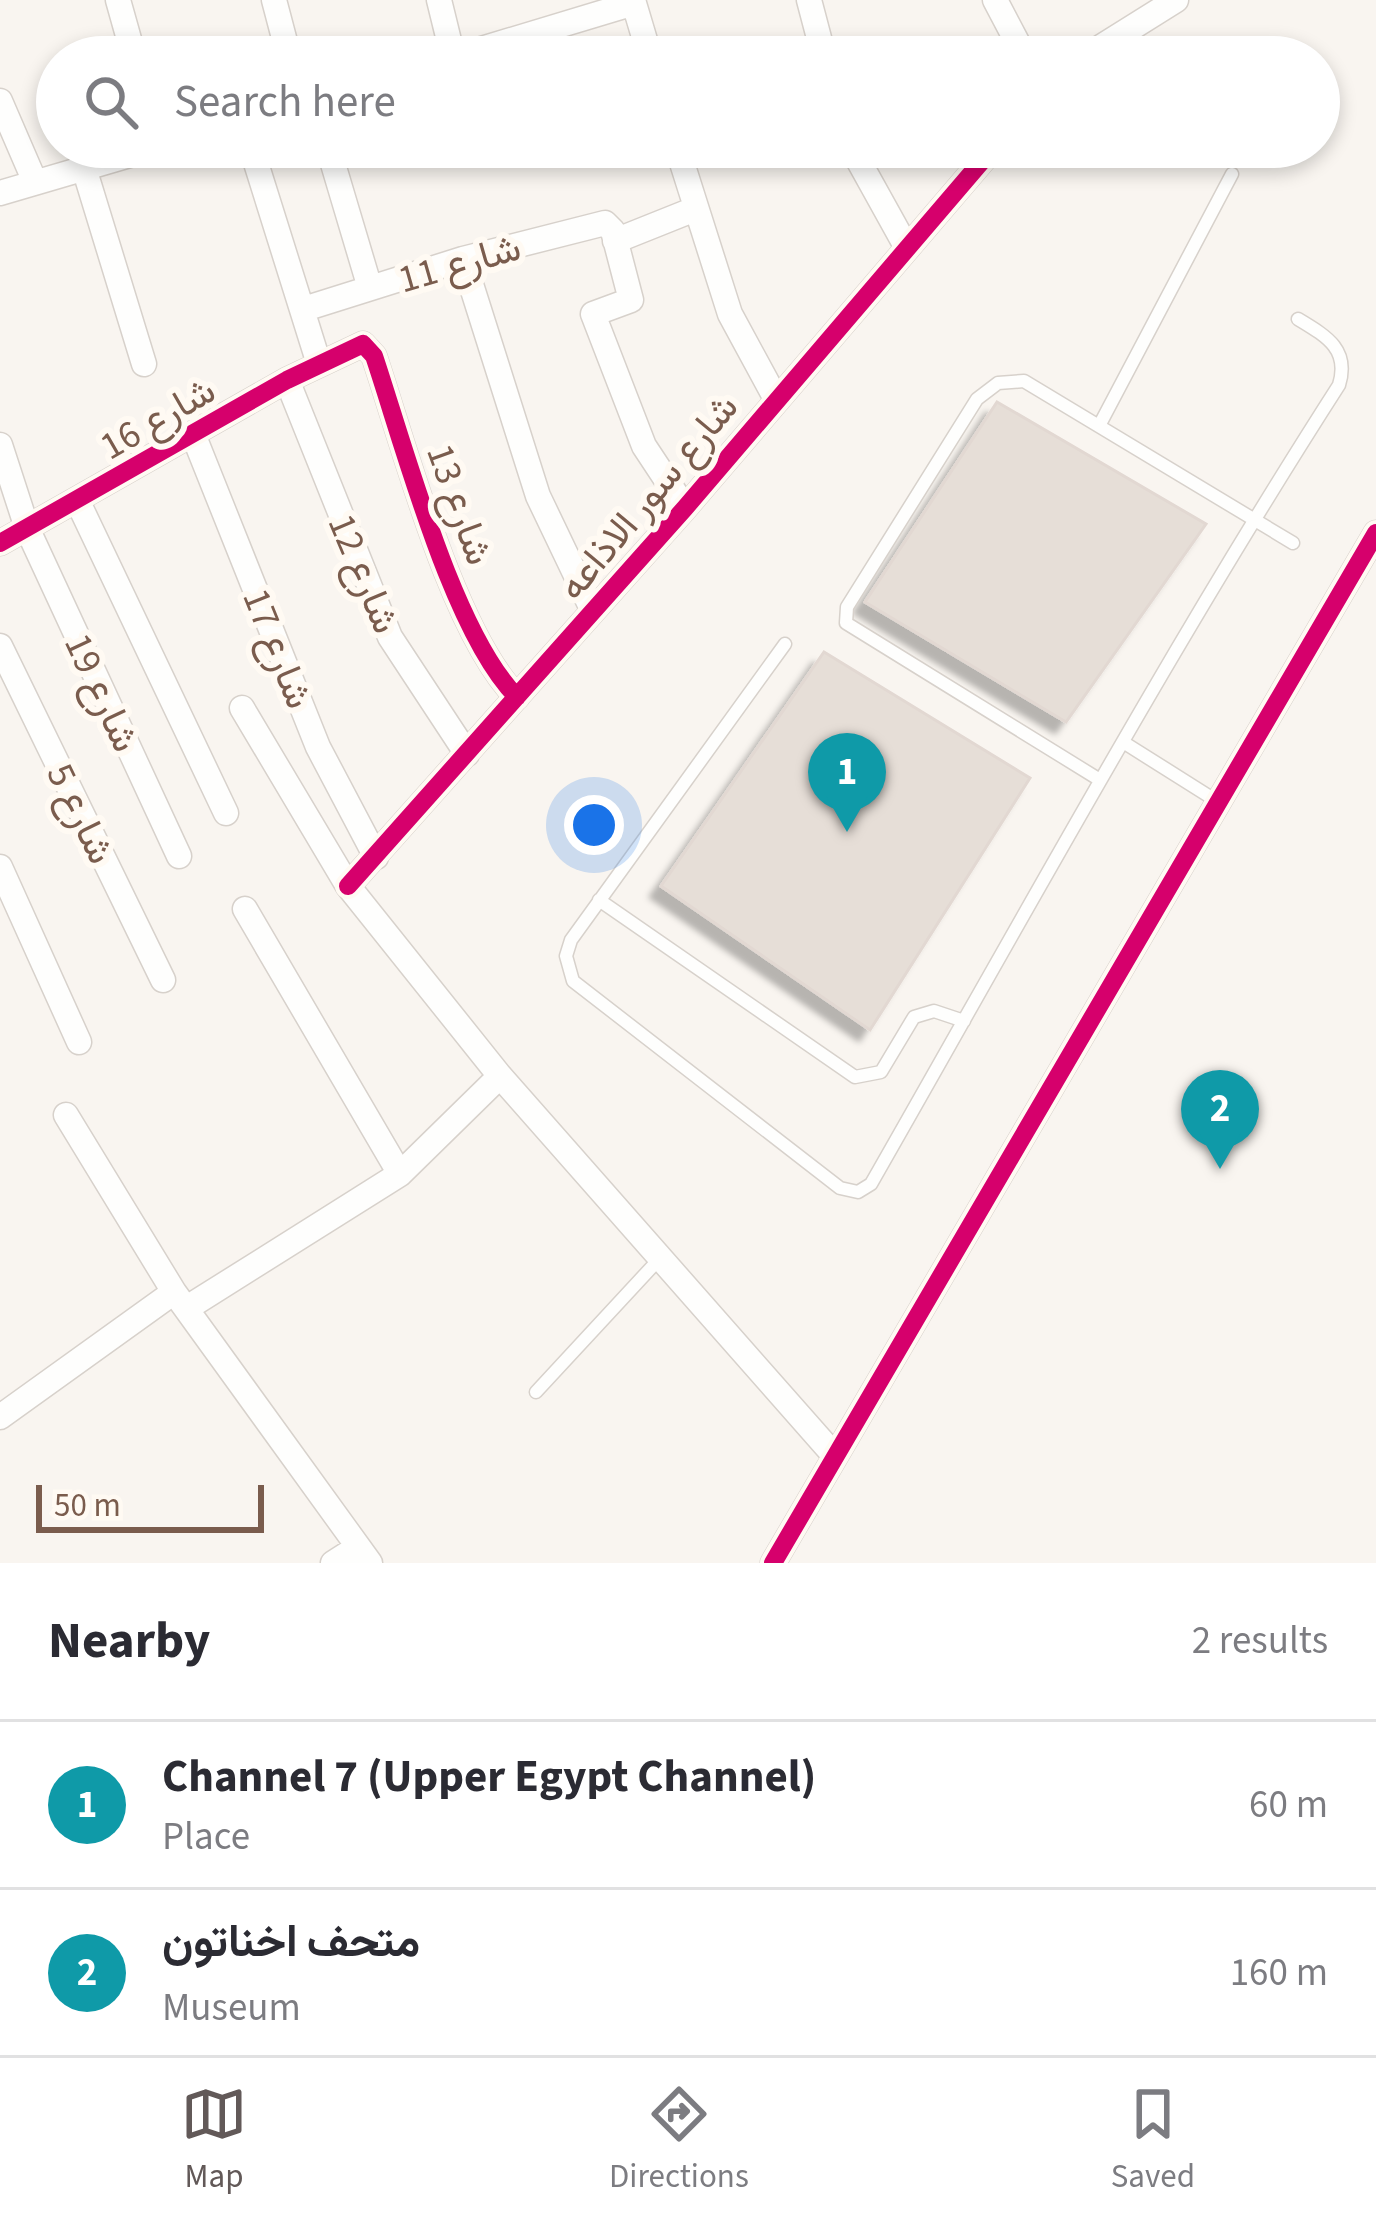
<!DOCTYPE html>
<html lang="en">
<head>
<meta charset="utf-8">
<style>
  :root { --surface:#fff; --page:#f2f2f3; --text:#2b2b33; --muted:#7c7c81; --line:#e1e1e2; --accent:#625958 }
  body { margin:0; font-family:"Source Sans 3",Vazirmatn,sans-serif; background:var(--page); color:var(--text) }
  .scale { position:absolute; left:36px; bottom:30px; width:228px; box-sizing:border-box; padding-left:12px; border:6px solid #7a5c4d; border-top:0; font-size:33px; line-height:42px; white-space:nowrap; color:#7a5c4d; -webkit-text-stroke:9px #fffaf3; paint-order:stroke }
  .you { position:absolute; left:594px; top:825px; width:42px; height:42px; margin:-30px; border:9px solid #fff; border-radius:50%; background:#1a73e8; box-shadow:0 0 0 18px #1a73e833 }
  .badge { display:grid; place-items:center; width:78px; height:78px; border-radius:50%; background:var(--accent); color:#fff; font-size:39px; font-weight:700 }
  .pin { position:absolute; translate:-50% -99px; filter:drop-shadow(0 3px 6px #0008) }
  .pin::after { content:''; position:absolute; top:63px; width:42px; height:36px; background:inherit; clip-path:polygon(0 0,100% 0,50% 100%) }
  .list { margin:0; padding:0; list-style:none }
  h2 { display:flex; justify-content:space-between; align-items:center; height:156px; margin:0; padding:0 48px; font-size:51px }
  h2 small { font-size:39px; font-weight:400; color:var(--muted) }
  .list li { display:grid; grid-template-columns:78px 1fr auto; gap:36px; align-items:center; box-sizing:border-box; height:168px; padding:0 48px; border-top:3px solid var(--line) }
  .list b { display:block; font-size:45px; white-space:nowrap }
  .list p { margin:0; font-size:39px; white-space:nowrap; color:var(--muted) }
  .list em { font-size:39px; font-style:normal; color:var(--muted) }
  .icon { flex:none; width:66px; height:66px; fill:none; stroke:currentColor; stroke-width:2; stroke-linecap:round; stroke-linejoin:round }
  .map { position:relative; flex:none; width:1376px; height:1563px; overflow:hidden }
  .search { position:absolute; background:var(--surface); box-shadow:0 6px 18px #0003; left:36px; right:36px; top:36px; height:132px; display:flex; align-items:center; gap:30px; box-sizing:border-box; padding:0 42px; border-radius:66px; color:var(--muted); font-size:45px }
  .sheet { height:492px; background:var(--surface) }
  nav { display:flex; justify-content:space-around; align-items:center; box-sizing:border-box; height:168px; border-top:3px solid var(--line); background:var(--surface); font-size:33px; color:var(--muted) }
  nav a { display:grid; justify-items:center; gap:6px }
  nav .on { color:var(--accent) }
  .map>svg:first-child { display:block }
  .building { fill:#e6ded7; stroke:#e2d8d2; stroke-width:3; filter:url(#shadow) }
  .lines { fill:none; stroke-linecap:round; stroke-linejoin:round }
  .service-casing { stroke:#d7d1cb; stroke-width:15 }
  .minor-casing { stroke:#d7d1cb; stroke-width:27 }
  .service { stroke:#fefefd; stroke-width:12 }
  .minor { stroke:#fefefd; stroke-width:24 }
  .cycleway-casing { stroke:#fffaf3; stroke-width:26 }
  .cycleway { stroke:#d6006c; stroke-width:18 }
  .labels { text-anchor:middle; stroke-width:12; stroke-linejoin:round; paint-order:stroke }
  .street-label { font-size:39px; fill:#7a5c4d; stroke:#fffaf3 }
</style>
</head>
<body>
<div class="map">
<svg width="1376" height="1563" viewBox="0 0 1376 1563">
  <defs>
    <filter id="shadow"><feDropShadow dx="-11" dy="11" stdDeviation="3" flood-color="#0004"/></filter>
  </defs>
  <rect width="100%" height="100%" fill="#f9f5f0"/>
  <path class="building" d="M997,402L1206,524L1066,722L865,602Z
    M824,652L1030,778L870,1030L661,886Z"/>
  <g class="lines">
    <defs>
      <path id="service" d="M1099,426L1232,174
        M785,644L571,940L566,956L573,981L840,1188L858,1192L871,1184C1024,916 1172,645 1339,385C1350,349 1326,336 1298,319
        M1123,742L1215,800
        M1100,780L846,623L847,607L977,399L998,383L1024,381L1293,543
        M599,900L855,1077L881,1072L914,1017L934,1011L964,1021
        M536,1392L662,1256"/>
      <path id="minor" d="M118,0L134,57
        M274,0L289,57
        M439,0L453,57
        M633,0L650,57
        M809,0L824,57
        M995,0L1025,57
        M455,57L634,3
        M1085,57L1176,0
        M0,101L35,182
        M251,147L319,364
        M328,147L370,288
        M677,147L730,314L775,397
        M851,147L907,248
        M84,168L144,364
        M0,193L157,147
        M615,241L695,209
        M463,259L538,496L593,611
        M304,309L463,259L605,223L613,231L631,300L593,314L644,446L685,508
        M287,380L390,637L467,754
        M193,434L318,747L376,857
        M0,445L27,528L179,856
        M77,500L226,813
        M0,543L287,380L363,344L374,356C404,445 453,633 517,697
        M0,646L163,980
        M242,708L348,886L500,1076L834,1455
        M0,867L79,1042
        M348,886L685,508L994,147
        M245,909L400,1174
        M66,1115L174,1292L370,1563
        M187,1308L400,1174L500,1076
        M0,1417L174,1292
        M333,1563L358,1547
        M773,1563L1376,533"/>
    </defs>
    <use href="#service" class="service-casing"/>
    <use href="#minor" class="minor-casing"/>
    <use href="#service" class="service"/>
    <use href="#minor" class="minor"/>
    <defs>
      <path id="cycleway" d="M0,543L287,380L363,344L374,356C404,445 453,633 517,697
        M348,886L685,508L994,147
        M773,1563L1376,533"/>
    </defs>
    <use href="#cycleway" class="cycleway-casing"/>
    <use href="#cycleway" class="cycleway"/>
  </g>
  <g class="labels">
    <g class="street-label">
      <text transform="translate(459 262) rotate(-16)" y="14">شارع 11</text>
      <text transform="translate(157 417) rotate(-30)" y="14">شارع 16</text>
      <text transform="translate(647 496) rotate(-50)" y="14">شارع سور الاذاعه</text>
      <text transform="translate(461 504) rotate(70)" y="14">شارع 13</text>
      <text transform="translate(365 573) rotate(67)" y="14">شارع 12</text>
      <text transform="translate(279 648) rotate(68)" y="14">شارع 17</text>
      <text transform="translate(103 692) rotate(65)" y="14">شارع 19</text>
      <text transform="translate(82 813) rotate(64)" y="14">شارع 5</text>
    </g>
  </g>
</svg>
<div class="scale">50 m</div>
<div class="you"></div>
<div class="pin badge" style="left:847px;top:832px;background:#0f9aa8">1</div>
<div class="pin badge" style="left:1220px;top:1169px;background:#0f9aa8">2</div>
<div class="search"><svg class="icon" aria-label="search" viewBox="0 0 24 24"><circle cx="10" cy="10" r="6"/><path d="M15 15l6 6"/></svg>Search here</div>
</div>
<section class="sheet">
<h2>Nearby<small>2 results</small></h2>
<ul class="list">
<li><span class="badge" style="background:#0f9aa8">1</span><div><b>Channel 7 (Upper Egypt Channel)</b><p>Place</p></div><em>60 m</em></li>
<li><span class="badge" style="background:#0f9aa8">2</span><div><b>متحف اخناتون</b><p>Museum</p></div><em>160 m</em></li>
</ul>
</section>
<nav>
<a class="on"><svg class="icon" aria-label="map" viewBox="0 0 24 24"><path d="M3 6l6-2 6 2 6-2v14l-6 2-6-2-6 2zM9 4v14M15 6v14"/></svg>Map</a>
<a><svg class="icon" aria-label="directions" viewBox="0 0 24 24"><path d="M12 3l9 9-9 9-9-9zM9 14v-3h6M13 9l2 2-2 2"/></svg>Directions</a>
<a><svg class="icon" aria-label="saved" viewBox="0 0 24 24"><path d="M7 4h10v16l-5-4-5 4z"/></svg>Saved</a>
</nav>
</body>
</html>
